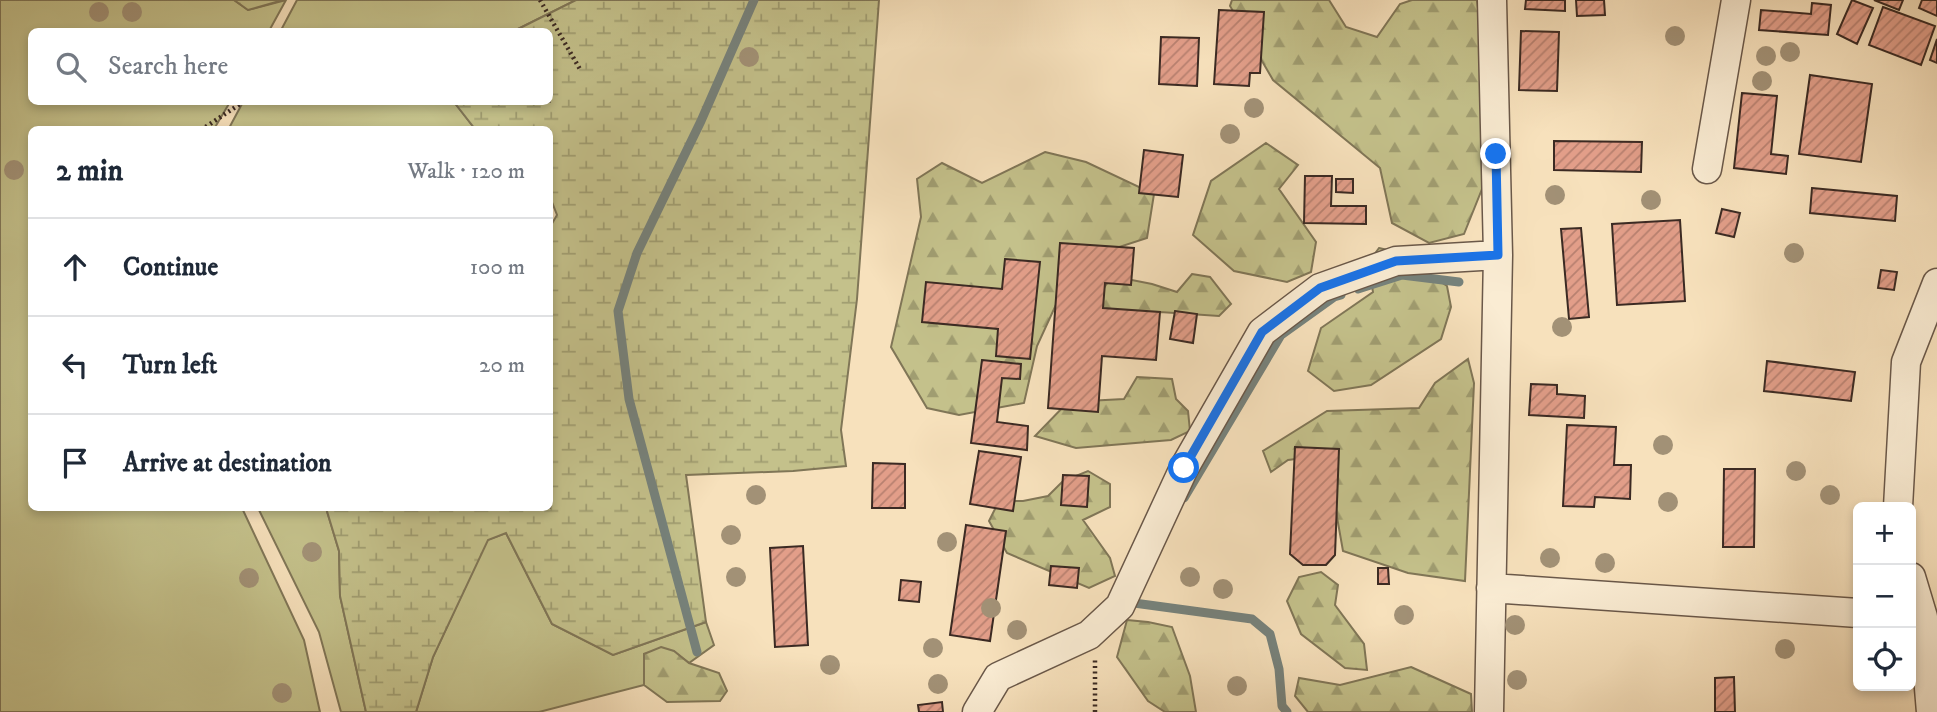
<!DOCTYPE html>
<html lang="en">
<head>
<meta charset="utf-8">
<style>
  :root { --surface:#fff; --page:#f2f2f3; --text:#1f2937; --muted:#747a83; --line:#e0e1e3 }
  body { margin:0; font-family:"IM FELL DW Pica",serif; background:var(--page); color:var(--text) }
  .controls { position:absolute; right:21px; bottom:21px; display:grid; overflow:hidden; border-radius:10px; box-shadow:0 4px 10px #0003 }
  .controls button { width:63px; height:63px; display:grid; place-items:center; padding:0; border:0; border-bottom:2px solid var(--line); background:var(--surface); color:var(--text); font:35px sans-serif }
  .stop { position:absolute; width:21px; height:21px; margin:-16px; border:5px solid #1a73e8; border-radius:50%; background:#fff }
  .stop.end { background:#1a73e8; border-color:#fff; box-shadow:0 2px 7px #0008 }
  .list { margin:0; padding:0; list-style:none }
  h2 { display:flex; justify-content:space-between; align-items:center; height:91px; margin:0; padding:0 28px; font-size:30px }
  h2 small { font-size:23px; font-weight:400; color:var(--muted) }
  .list li { display:grid; grid-template-columns:46px 1fr auto; gap:21px; align-items:center; box-sizing:border-box; height:98px; padding:0 28px; border-top:2px solid var(--line) }
  .list b { display:block; font-size:26px; white-space:nowrap }
  .list em { font-size:23px; font-style:normal; color:var(--muted) }
  .icon { flex:none; width:38px; height:38px; fill:none; stroke:currentColor; stroke-width:2; stroke-linecap:round; stroke-linejoin:round }
  .map { position:relative; flex:none; width:1937px; height:712px; overflow:hidden }
  .search { position:absolute; background:var(--surface); box-shadow:0 4px 10px #0003; left:28px; top:28px; width:525px; height:77px; display:flex; align-items:center; gap:18px; box-sizing:border-box; padding:0 24px; border-radius:10px; color:var(--muted); font-size:26px }
  .panel { position:absolute; background:var(--surface); box-shadow:0 4px 10px #0003; left:28px; top:126px; width:525px; height:385px; border-radius:10px }
  .map>svg:first-child { display:block }
  .green { fill:#c4c18b; stroke:#807657; stroke-width:2 }
  .forest { fill:url(#forest-firs); stroke:#807657; stroke-width:2 }
  .wetland { fill:url(#wetland-marsh); stroke:#807657; stroke-width:2 }
  .lines { fill:none; stroke-linecap:round; stroke-linejoin:round }
  .stream { stroke:#76827c; stroke-width:9 }
  .building { fill:url(#building-hatch); stroke:#3b2a23; stroke-width:2 }
  .minor-casing { stroke:#6a5849; stroke-width:31 }
  .path { stroke:#3b2a23; stroke-width:4.5; stroke-dasharray:2 3.5; stroke-linecap:butt }
  .minor { stroke:#faecd3; stroke-width:28 }
  .tree { fill:#a29176 }
  .route { stroke:#1a73e8; stroke-width:9 }
</style>
</head>
<body>
<div class="map">
<svg width="1937" height="712" viewBox="0 0 1937 712">
  <defs>
    <pattern id="forest-firs" width="22" height="20" patternUnits="userSpaceOnUse" patternTransform="scale(1.75)"><rect width="22" height="20" fill="#c4c18b"/><path d="M5 1l3.5 6h-7zM16 11l3.5 6h-7z" fill="#a09d71"/></pattern>
    <pattern id="wetland-marsh" width="20" height="14" patternUnits="userSpaceOnUse" patternTransform="scale(1.75)"><rect width="20" height="14" fill="#c4c18b"/><path d="M1 5h8M5 5V1M11 12h8M15 12V8" fill="none" stroke="#a09d71"/></pattern>
    <pattern id="building-hatch" width="6" height="6" patternUnits="userSpaceOnUse" patternTransform="scale(1.75)"><rect width="6" height="6" fill="#e29e89"/><path d="M-1 1l2-2M0 6l6-6M5 7l2-2" fill="none" stroke="#b88170"/></pattern>
  </defs>
  <rect width="100%" height="100%" fill="#f7e1bc"/>
  <filter id="stains"><feTurbulence type="fractalNoise" baseFrequency=".00286" numOctaves="4"/><feColorMatrix values="0 0 0 0 .2 0 0 0 0 .09 0 0 0 0 .02 0 0 0 .5 -.17"/></filter>
  <radialGradient id="worn" r=".72"><stop offset=".6" stop-color="#630" stop-opacity="0"/><stop offset="1" stop-color="#630" stop-opacity=".3"/></radialGradient>
  <path class="green" d="M0,0H234L248,10L286,0L269,31L32,32V102H230L214,129L32,130V508H242L304,640L320,712H0Z
    M297,0H576L514,31L280,32Z
    M243,102H454L475,129L228,130Z
    M258,508H326L339,551L340,596L366,712H341L319,632Z
    M506,533L552,624L613,655L706,622L714,645L689,663L673,651L644,654V685L539,712H416L433,657L487,540Z"/>
  <path class="forest" d="M234,0H283L248,10Z
    M1232,0H1329L1346,27L1377,37L1400,4L1412,0H1477L1496,154L1464,234L1429,243L1392,223L1380,168L1273,80L1230,6Z
    M1266,143L1298,165L1279,189L1316,242L1311,272L1287,282L1234,271L1193,235L1211,181Z
    M1045,152L1086,162L1154,194L1147,238L1076,261L1037,346L1024,403L959,415L927,408L891,347L921,217L917,179L942,163L982,183Z
    M1379,248L1396,252L1447,286L1451,307L1441,339L1371,385L1334,391L1308,371L1321,328L1373,292L1368,263Z
    M1192,274L1210,277L1231,304L1219,316L1160,312L1118,324L1091,307L1112,276L1152,284L1177,292Z
    M1468,359L1474,383L1465,581L1408,573L1343,551L1326,455L1288,460L1271,472L1263,451L1327,411L1419,408L1435,383Z
    M1137,377L1172,379L1176,399L1188,411L1190,431L1171,440L1076,448L1035,436L1068,402L1124,399Z
    M1088,471L1110,484V507L1083,520L1110,558L1115,576L1089,588L1007,553L989,521L999,501H1023L1048,496L1063,481Z
    M1321,572L1338,585L1335,605L1364,644L1367,670L1345,668L1301,634L1287,601L1299,577Z
    M1127,620L1148,622L1172,627L1190,676L1196,712H1165L1148,701L1117,657Z
    M661,647L674,651L689,663L719,673L727,691L720,701L667,702L644,685V654Z
    M1411,667L1471,694L1472,712H1308L1295,696L1299,678L1340,685Z"/>
  <path class="wetland" d="M576,0H879L857,299L841,430L846,466L793,471L686,475L706,622L613,655L552,624L506,533L488,540L433,657L416,712H366L340,596L339,551L326,508H550V227L557,215L550,197V130L475,129L454,102H550V32L514,31Z"/>
  <g class="lines">
    <path class="stream" d="M1358,289L1402,275L1459,282
      M1184,498L1281,335L1334,297L1341,295
      M1134,603L1252,619L1270,634L1279,669L1282,706L1287,712
      M697,652L629,399L618,311L637,253L701,121L754,0"/>
  </g>
  <path class="building" d="M1526,0H1565V11L1525,9Z
    M1576,0H1604L1605,15L1577,16Z
    M1852,0L1873,8L1857,44L1837,34Z
    M1874,0H1903L1899,10Z
    M1922,0H1937V16L1919,8Z
    M1812,3L1831,5L1828,35L1759,30L1761,10L1811,14Z
    M1883,7L1935,26L1921,65L1869,45Z
    M1219,10L1264,12L1260,73H1250L1249,86L1214,84Z
    M1521,31L1559,32L1557,91L1519,90Z
    M1161,37L1199,38L1197,86L1159,84Z
    M1937,39V63L1930,60Z
    M1810,75L1872,84L1861,162L1799,154Z
    M1742,93L1777,96L1771,154L1788,156L1786,174L1734,168Z
    M1554,141L1642,142L1641,172L1554,170Z
    M1144,150L1183,155L1178,197L1139,193Z
    M1305,176H1332L1331,206H1366V224L1304,223Z
    M1336,179H1353V193L1336,192Z
    M1812,188L1897,196L1895,221L1810,213Z
    M1722,209L1740,213L1734,237L1716,233Z
    M1680,220L1685,301L1617,305L1612,224Z
    M1581,228L1589,317L1569,319L1561,229Z
    M1060,243L1134,248L1131,285L1105,283L1103,308L1160,312L1156,360L1102,356L1098,412L1048,408Z
    M1005,259L1040,262L1030,359L996,356L998,329L922,322L926,282L1002,289Z
    M1881,270L1897,272L1894,290L1878,288Z
    M1175,311L1197,314L1193,343L1170,339Z
    M982,360L1021,364L1020,379L1002,378L997,422L1028,426L1027,450L971,443Z
    M1767,361L1855,372L1851,401L1764,391Z
    M1531,384L1557,385V394L1585,396L1584,418L1529,415Z
    M1567,425L1616,427L1614,465H1631L1630,499L1595,497L1594,507L1563,506Z
    M1295,447L1339,449L1335,555L1326,565H1303L1290,554Z
    M979,451L1021,457L1013,511L970,504Z
    M873,463L905,464V508H872Z
    M1724,469H1755L1754,547H1723Z
    M1063,475L1089,476L1087,507L1061,505Z
    M966,525L1006,531L990,641L950,635Z
    M803,546L808,645L775,647L770,548Z
    M1051,566L1079,568L1077,588L1049,585Z
    M1378,568H1388L1389,584H1378Z
    M901,580L921,582L919,602L899,600Z
    M1734,677L1735,712H1715V678Z
    M942,702L943,712H919L918,705Z"/>
  <g class="lines">
    <defs>
      <path id="minor" d="M1707,169L1736,0
        M1898,507L1906,362L1937,283
        M1911,577L1923,617L1931,712
        M1491,588L1858,613
        M977,712L998,677L1089,635L1120,606L1184,468L1262,332L1320,288L1396,261L1498,255
        M1489,712L1498,255L1492,0"/>
    </defs>
    <use href="#minor" class="minor-casing"/>
    <path class="path" d="M540,0L581,71
      M201,130L243,102
      M1095,712V660"/>
    <use href="#minor" class="minor"/>
  </g>
  <g class="tree">
    <circle cx="99" cy="12" r="10"/>
    <circle cx="132" cy="12" r="10"/>
    <circle cx="1675" cy="36" r="10"/>
    <circle cx="1790" cy="52" r="10"/>
    <circle cx="1766" cy="56" r="10"/>
    <circle cx="749" cy="57" r="10"/>
    <circle cx="1762" cy="81" r="10"/>
    <circle cx="1254" cy="108" r="10"/>
    <circle cx="1230" cy="134" r="10"/>
    <circle cx="14" cy="170" r="10"/>
    <circle cx="1555" cy="195" r="10"/>
    <circle cx="1651" cy="200" r="10"/>
    <circle cx="1794" cy="253" r="10"/>
    <circle cx="1562" cy="327" r="10"/>
    <circle cx="1663" cy="445" r="10"/>
    <circle cx="1796" cy="471" r="10"/>
    <circle cx="756" cy="495" r="10"/>
    <circle cx="1830" cy="495" r="10"/>
    <circle cx="1668" cy="502" r="10"/>
    <circle cx="731" cy="535" r="10"/>
    <circle cx="947" cy="542" r="10"/>
    <circle cx="312" cy="552" r="10"/>
    <circle cx="1550" cy="558" r="10"/>
    <circle cx="1605" cy="563" r="10"/>
    <circle cx="736" cy="577" r="10"/>
    <circle cx="1190" cy="577" r="10"/>
    <circle cx="249" cy="578" r="10"/>
    <circle cx="1223" cy="589" r="10"/>
    <circle cx="991" cy="608" r="10"/>
    <circle cx="1404" cy="615" r="10"/>
    <circle cx="1515" cy="625" r="10"/>
    <circle cx="1017" cy="630" r="10"/>
    <circle cx="933" cy="648" r="10"/>
    <circle cx="1785" cy="649" r="10"/>
    <circle cx="830" cy="665" r="10"/>
    <circle cx="1517" cy="680" r="10"/>
    <circle cx="938" cy="684" r="10"/>
    <circle cx="1237" cy="686" r="10"/>
    <circle cx="282" cy="693" r="10"/>
  </g>
  <g class="lines">
    <path class="route" d="M1184,468L1262,332L1320,288L1396,261L1498,255L1496,154"/>
  </g>
  <rect width="100%" height="100%" filter="url(#stains)"/>
  <rect width="100%" height="100%" fill="url(#worn)"/>
</svg>
<div class="controls">
<button>+</button>
<button>−</button>
<button><svg class="icon" aria-label="locate" viewBox="0 0 24 24"><circle cx="12" cy="12" r="6"/><path d="M12 2v4M12 18v4M2 12h4M18 12h4"/></svg></button>
</div>
<div class="stop" style="left:1184px;top:468px"></div>
<div class="stop end" style="left:1496px;top:154px"></div>
<div class="search"><svg class="icon" aria-label="search" viewBox="0 0 24 24"><circle cx="10" cy="10" r="6"/><path d="M15 15l6 6"/></svg>Search here</div>
<section class="panel">
<h2>2 min<small>Walk · 120 m</small></h2>
<ul class="list">
<li><svg class="icon" aria-label="ahead" viewBox="0 0 24 24"><path d="M12 20V5M6 11l6-6 6 6"/></svg><div><b>Continue</b></div><em>100 m</em></li>
<li><svg class="icon" aria-label="left" viewBox="0 0 24 24"><path d="M17 20v-9H6M10 6l-5 5 5 5"/></svg><div><b>Turn left</b></div><em>20 m</em></li>
<li><svg class="icon" aria-label="arrive" viewBox="0 0 24 24"><path d="M6 21V4h12l-3 4 3 4H6"/></svg><div><b>Arrive at destination</b></div></li>
</ul>
</section>
</div>
</body>
</html>
